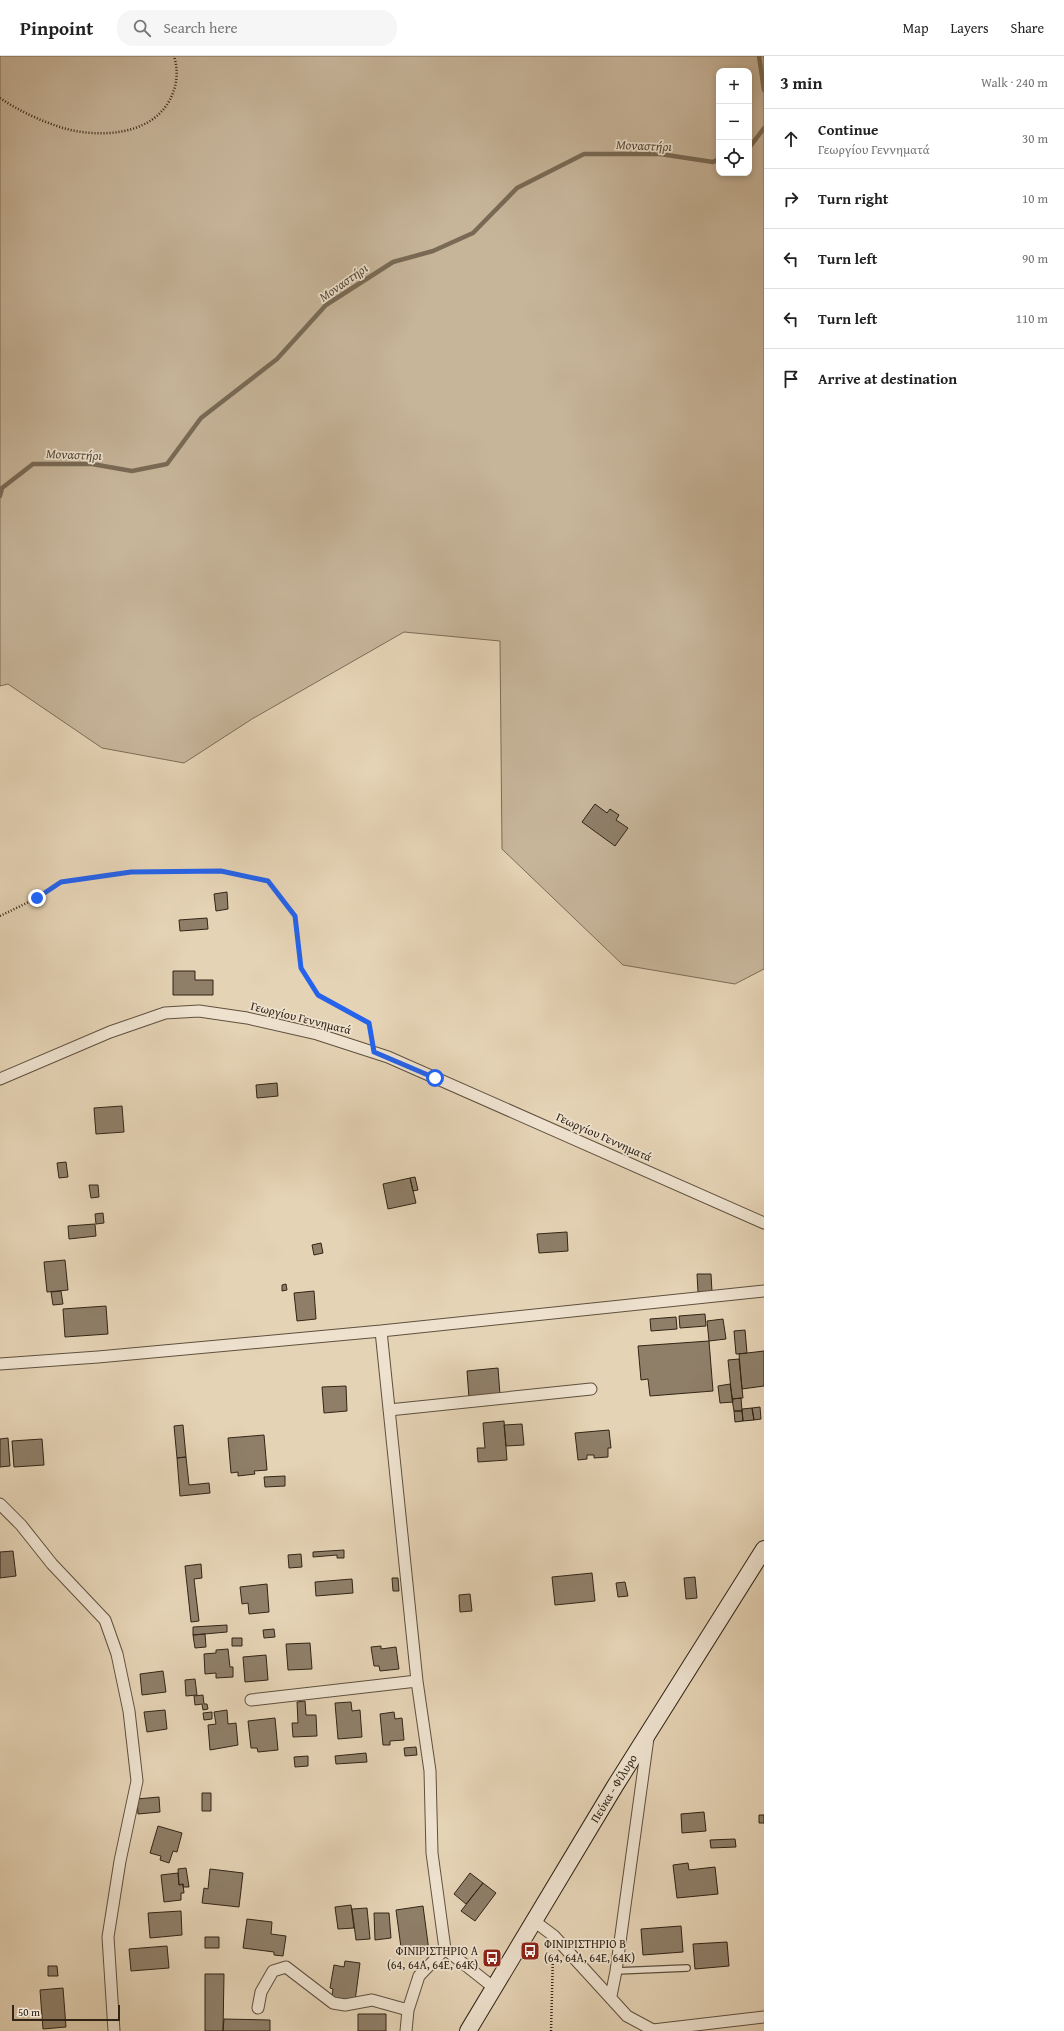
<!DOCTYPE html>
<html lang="en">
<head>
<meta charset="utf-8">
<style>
  :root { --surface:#fff; --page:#f6f6f6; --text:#222; --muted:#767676; --line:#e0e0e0 }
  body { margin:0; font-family:"Gentium Book Plus",serif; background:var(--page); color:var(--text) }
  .controls { position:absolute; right:12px; top:12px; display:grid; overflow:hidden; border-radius:8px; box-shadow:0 2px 6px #0003 }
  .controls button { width:36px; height:36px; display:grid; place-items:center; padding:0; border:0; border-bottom:1px solid var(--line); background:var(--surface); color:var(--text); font:20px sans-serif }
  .scale { position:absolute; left:12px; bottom:10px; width:108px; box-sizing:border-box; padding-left:4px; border:2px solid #322516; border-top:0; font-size:11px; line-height:14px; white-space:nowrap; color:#322516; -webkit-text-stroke:3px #eee2cf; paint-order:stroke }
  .stop { position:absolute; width:12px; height:12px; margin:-9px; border:3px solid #2563eb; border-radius:50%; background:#fff }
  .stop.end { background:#2563eb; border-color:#fff; box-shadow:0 1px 4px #0008 }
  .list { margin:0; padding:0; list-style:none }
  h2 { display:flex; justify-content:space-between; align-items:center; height:52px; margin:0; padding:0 16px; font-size:17px }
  h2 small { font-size:13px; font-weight:400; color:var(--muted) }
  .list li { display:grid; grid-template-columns:26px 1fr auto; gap:12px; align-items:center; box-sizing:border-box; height:60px; padding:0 16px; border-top:1px solid var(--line) }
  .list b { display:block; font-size:15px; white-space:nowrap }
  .list p { margin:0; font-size:13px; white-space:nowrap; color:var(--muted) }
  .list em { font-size:13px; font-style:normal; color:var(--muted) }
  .icon { flex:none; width:22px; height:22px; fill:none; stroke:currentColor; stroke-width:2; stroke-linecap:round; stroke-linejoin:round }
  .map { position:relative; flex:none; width:764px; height:1975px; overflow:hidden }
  header { display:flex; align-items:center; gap:24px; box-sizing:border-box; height:56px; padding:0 20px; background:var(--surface); border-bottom:1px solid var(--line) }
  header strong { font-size:19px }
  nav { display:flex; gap:22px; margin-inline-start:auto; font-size:14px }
  .search { width:280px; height:36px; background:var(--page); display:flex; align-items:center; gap:10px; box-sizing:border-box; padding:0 14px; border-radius:16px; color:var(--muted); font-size:15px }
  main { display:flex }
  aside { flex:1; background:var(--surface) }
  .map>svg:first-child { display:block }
  .green { fill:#c7b59a; stroke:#7c6d58; fill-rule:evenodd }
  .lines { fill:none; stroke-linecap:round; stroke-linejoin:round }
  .stream { stroke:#796a55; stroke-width:4.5 }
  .building { fill:#8f7f69; stroke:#322516 }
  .lane-casing { stroke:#5f503e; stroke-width:8 }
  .street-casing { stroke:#5f503e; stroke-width:13 }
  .secondary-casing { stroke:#322516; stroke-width:18 }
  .path { stroke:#322516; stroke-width:2.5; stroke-dasharray:1 2; stroke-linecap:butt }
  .lane { stroke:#eee2cf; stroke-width:5.5 }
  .street { stroke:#eee2cf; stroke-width:11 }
  .secondary { stroke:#eee2cf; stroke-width:16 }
  .route { stroke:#2563eb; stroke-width:5 }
  .labels { text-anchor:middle; stroke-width:3.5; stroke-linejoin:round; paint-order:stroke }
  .street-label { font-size:12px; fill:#322516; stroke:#eee2cf }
  .poi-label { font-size:12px; fill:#322516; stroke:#eee2cf; text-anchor:start }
  .water-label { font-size:13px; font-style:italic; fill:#554836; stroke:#eee2cf }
</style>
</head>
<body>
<header>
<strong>Pinpoint</strong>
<div class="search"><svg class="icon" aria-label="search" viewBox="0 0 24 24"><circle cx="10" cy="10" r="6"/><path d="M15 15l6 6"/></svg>Search here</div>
<nav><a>Map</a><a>Layers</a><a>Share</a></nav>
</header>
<main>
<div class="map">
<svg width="764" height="1975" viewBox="0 0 764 1975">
  <rect width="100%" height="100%" fill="#e5d3b5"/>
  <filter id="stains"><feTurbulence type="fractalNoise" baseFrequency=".005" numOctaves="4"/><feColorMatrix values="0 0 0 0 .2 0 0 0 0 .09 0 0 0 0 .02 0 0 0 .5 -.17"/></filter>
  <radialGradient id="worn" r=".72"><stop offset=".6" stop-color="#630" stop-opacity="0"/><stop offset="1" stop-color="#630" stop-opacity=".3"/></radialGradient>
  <path class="green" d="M0,0H764V913L735,928L623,909L502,793L500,585L404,576L252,663L184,707L102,692L8,628L0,630ZM719,15H749V117H719Z"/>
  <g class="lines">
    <path class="stream" d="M759,0L764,34
      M749,92L764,72
      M0,440L2,432L33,408H92L132,415L167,408L201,362L277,303L326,249L393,206L433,195L473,177L517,132L584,98H660L713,106L719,103"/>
  </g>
  <path class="building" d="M595,748L607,757L610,753L619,759L616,764L628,772L615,790L582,766Z
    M227,836L228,853L216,855L214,838Z
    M207,862L208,873L180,875L179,864Z
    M173,915H195V924H213V939H173Z
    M277,1027L278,1040L257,1042L256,1029Z
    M122,1050L124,1076L96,1078L94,1052Z
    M66,1106L68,1121L59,1122L57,1107Z
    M415,1121L418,1134L413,1135L410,1122Z
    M410,1122L416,1147L388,1153L383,1128Z
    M89,1129H98L99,1141L91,1142Z
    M103,1157L104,1167L96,1168L95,1158Z
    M95,1168L96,1180L69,1183L68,1170Z
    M567,1176L568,1195L539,1197L537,1178Z
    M321,1187L323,1197L314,1199L312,1189Z
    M65,1204L68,1234L47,1236L44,1206Z
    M697,1218H711L712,1236H698Z
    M286,1228L287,1234L282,1235V1229Z
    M61,1235L63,1248L53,1249L51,1236Z
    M314,1235L316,1263L297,1265L294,1237Z
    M106,1250L108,1278L65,1281L63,1253Z
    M705,1258L706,1270L680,1272L679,1260Z
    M676,1261L677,1273L651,1275L650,1263Z
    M723,1263L726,1283L709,1285L707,1265Z
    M745,1274L747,1297L736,1298L734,1275Z
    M709,1285L713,1335L650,1340L648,1323L641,1324L638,1290Z
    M764,1295V1330L742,1333L739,1298Z
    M739,1303L743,1342L732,1343L728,1304Z
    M498,1312L500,1339L469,1342L467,1315Z
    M730,1328L733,1346L720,1347L718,1330Z
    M346,1330L347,1355L324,1357L322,1331Z
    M741,1342L742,1355H734L732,1343Z
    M760,1351L761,1363L754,1364L752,1352Z
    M752,1352L754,1364L743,1365L742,1353Z
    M734,1355H742L743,1365L735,1366Z
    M504,1365L507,1404L478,1406L477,1392H485L483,1367Z
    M522,1368L524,1389L506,1390L504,1369Z
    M183,1369L186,1401L177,1402L174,1370Z
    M609,1374L611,1392H608V1401L594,1402V1399H587V1403L578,1404L575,1377Z
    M264,1379L267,1414L254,1415L255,1418L238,1420V1416L231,1417L228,1382Z
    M8,1382L10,1410L0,1411V1383Z
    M42,1383L44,1409L14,1411L12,1385Z
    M186,1401L189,1429L209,1427L210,1437L180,1440L177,1402Z
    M285,1420V1430L265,1431L264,1421Z
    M344,1494V1502H337V1499L313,1501V1496Z
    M13,1495L16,1520L0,1522V1496Z
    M301,1498L302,1511L289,1512L288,1499Z
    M201,1508L202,1522L194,1523L199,1565L191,1566L185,1510Z
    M592,1517L595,1545L555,1549L552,1521Z
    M695,1521L697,1542L686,1543L684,1522Z
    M392,1522H398L399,1535H393Z
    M352,1523L353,1537L316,1540L315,1526Z
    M625,1526L628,1540L618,1541L616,1527Z
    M267,1528L269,1556L249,1558L248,1547L242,1548L240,1531Z
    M470,1538L472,1555L460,1556L459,1539Z
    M227,1569V1576L193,1579V1571Z
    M274,1573L275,1581L264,1582L263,1574Z
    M205,1578L206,1591L195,1592L193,1579Z
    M232,1582H242V1590H232Z
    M310,1587L312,1613L288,1614L286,1588Z
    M381,1590V1593L396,1591L399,1613L380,1615L379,1610H374L371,1591Z
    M228,1593L230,1611H233V1621L216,1622V1617L205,1618L204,1598L216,1597V1594Z
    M266,1599L268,1624L245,1626L243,1601Z
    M163,1615L166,1636L142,1639L140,1618Z
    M195,1623L197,1639L186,1640L185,1624Z
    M203,1639L204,1648H207L208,1653L203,1654L202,1648L195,1649L194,1640Z
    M305,1645L306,1659H316L317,1680L293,1681L292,1667H298L297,1646Z
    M351,1646L352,1655L360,1654L362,1681L338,1683L335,1647Z
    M165,1654L167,1673L147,1676L144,1656Z
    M227,1654L228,1668L236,1667L238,1689L210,1694L208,1669L216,1668L214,1656Z
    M212,1656V1663L204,1664L203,1657Z
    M394,1656L395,1663L402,1662L404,1684L390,1685V1689H383L380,1658Z
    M275,1662L278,1694L258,1696L257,1692H251L248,1665Z
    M416,1691L417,1699L405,1700L404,1692Z
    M366,1697L367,1706L336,1708L335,1700Z
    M308,1700V1710L295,1711L294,1701Z
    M202,1737H211V1755H202Z
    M159,1741L160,1756L138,1758L137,1743Z
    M704,1756L706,1775L682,1777L681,1758Z
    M759,1759H764V1767H759Z
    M158,1770L182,1777L177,1796L173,1795L169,1807L160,1804L161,1800L150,1797Z
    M735,1783L736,1791L711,1792L710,1784Z
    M688,1807L689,1814L715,1811L718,1838L677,1842L673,1809Z
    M186,1812L189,1831H183V1828L179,1829L178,1813Z
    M210,1813L243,1817L239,1851L202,1847L204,1832L208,1833Z
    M178,1817L179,1829L183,1828L184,1837H181V1844L164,1846L161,1819Z
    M470,1817L483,1827L466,1848L454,1838Z
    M483,1827L496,1837L475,1865L461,1855Z
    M351,1849L354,1872L338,1873L335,1851Z
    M423,1850L429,1895L402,1899L396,1854Z
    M367,1852L370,1883L356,1884L352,1853Z
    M181,1855L182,1879L150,1882L148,1857Z
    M374,1857H389L391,1882L375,1884Z
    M247,1863L272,1866L271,1878L286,1880L283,1900L274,1899V1896L243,1892Z
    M681,1870L683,1896L643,1899L641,1873Z
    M205,1881H219V1892H205Z
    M727,1886L729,1910L695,1913L693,1888Z
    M167,1890L169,1912L131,1915L129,1893Z
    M345,1905L360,1907L355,1945L332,1941L333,1933L330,1932L334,1909L344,1911Z
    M48,1910H57L58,1920H48Z
    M205,1918H224L223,1975H205Z
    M63,1932L66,1971L43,1973L40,1934Z
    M358,1958H386V1975H358Z
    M224,1963L270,1964V1975H223Z"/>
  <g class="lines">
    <defs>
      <path id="lane" d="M616,1915L687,1912"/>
      <path id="street" d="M0,1023L110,976L165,957L199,955L247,962L317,978L388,1001L764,1167
        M381,1275L417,1625L430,1715L432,1797L445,1893L493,1931
        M0,1308L98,1301L381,1275L764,1235
        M389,1354L591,1333
        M0,1448L21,1469L52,1508L105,1564L117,1598L129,1655L137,1725L120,1805L108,1881L114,1975
        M251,1644L417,1625
        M534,1865L554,1880L627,1960L653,1974L764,1961
        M611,1940L616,1915L648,1682
        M258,1952L261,1936L273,1915L286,1911L333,1947L345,1949L372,1944L408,1954
        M406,1975L408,1954L419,1920L445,1893"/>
      <g id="secondary">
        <path id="s1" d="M468,1975L615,1730L764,1493"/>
      </g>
    </defs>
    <use href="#lane" class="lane-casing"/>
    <use href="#street" class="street-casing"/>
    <use href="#secondary" class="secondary-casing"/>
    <path class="path" d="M0,42C19,55 41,65 63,72C97,82 148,80 168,47C177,32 179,16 174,0
      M0,860L37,842L61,826L131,816L221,815L268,825L295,860L301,912L318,939L369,967L372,983
      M551,1975L553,1898"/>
    <use href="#lane" class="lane"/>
    <use href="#street" class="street"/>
    <use href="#secondary" class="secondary"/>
  </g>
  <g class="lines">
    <path class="route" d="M37,842L61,826L131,816L221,815L268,825L295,860L301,912L318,939L369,967L374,996L435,1022"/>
  </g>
  <defs>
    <symbol id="bus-square" viewBox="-11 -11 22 22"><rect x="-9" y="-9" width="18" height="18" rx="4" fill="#8f2418" stroke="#eee2cf"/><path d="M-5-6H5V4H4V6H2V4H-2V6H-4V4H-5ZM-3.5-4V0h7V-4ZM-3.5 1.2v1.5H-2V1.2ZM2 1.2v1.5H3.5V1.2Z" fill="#fff"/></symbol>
  </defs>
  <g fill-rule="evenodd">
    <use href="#bus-square" x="519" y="1884" width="22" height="22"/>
    <use href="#bus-square" x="481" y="1891" width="22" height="22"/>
  </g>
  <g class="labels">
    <g class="street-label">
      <text transform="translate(301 962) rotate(14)" y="4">Γεωργίου Γεννηματά</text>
      <text transform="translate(604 1081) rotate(24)" y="4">Γεωργίου Γεννηματά</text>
      <text dy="4" stroke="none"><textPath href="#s1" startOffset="283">Πεύκα - Φίλυρο</textPath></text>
    </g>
    <g class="poi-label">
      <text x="544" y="1892">ΦΙΝΙΡΙΣΤΗΡΙΟ B<tspan x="544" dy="14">(64, 64Α, 64Ε, 64Κ)</tspan></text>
      <text x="478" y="1899" text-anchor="end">ΦΙΝΙΡΙΣΤΗΡΙΟ A<tspan x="478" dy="14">(64, 64Α, 64Ε, 64Κ)</tspan></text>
    </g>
    <g class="water-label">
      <text transform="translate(644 89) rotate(2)" y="5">Μοναστήρι</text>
      <text transform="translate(343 226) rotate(-35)" y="5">Μοναστήρι</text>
      <text transform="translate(74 398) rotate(2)" y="5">Μοναστήρι</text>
    </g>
  </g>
  <rect width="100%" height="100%" filter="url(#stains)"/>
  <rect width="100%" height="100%" fill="url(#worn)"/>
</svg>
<div class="controls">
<button>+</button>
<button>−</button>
<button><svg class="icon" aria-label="locate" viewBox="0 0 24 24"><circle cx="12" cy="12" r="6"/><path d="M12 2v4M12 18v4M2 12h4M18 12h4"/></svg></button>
</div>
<div class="scale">50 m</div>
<div class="stop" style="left:435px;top:1022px"></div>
<div class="stop end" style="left:37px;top:842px"></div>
</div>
<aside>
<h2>3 min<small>Walk · 240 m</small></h2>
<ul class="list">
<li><svg class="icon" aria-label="ahead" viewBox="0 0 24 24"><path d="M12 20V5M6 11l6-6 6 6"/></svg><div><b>Continue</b><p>Γεωργίου Γεννηματά</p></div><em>30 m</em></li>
<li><svg class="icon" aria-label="right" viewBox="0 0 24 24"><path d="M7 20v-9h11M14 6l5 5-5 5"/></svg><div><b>Turn right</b></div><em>10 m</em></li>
<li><svg class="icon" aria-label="left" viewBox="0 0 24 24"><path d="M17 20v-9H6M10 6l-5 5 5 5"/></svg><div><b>Turn left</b></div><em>90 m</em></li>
<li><svg class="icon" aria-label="left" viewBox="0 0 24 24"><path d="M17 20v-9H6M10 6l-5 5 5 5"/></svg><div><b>Turn left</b></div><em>110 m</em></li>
<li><svg class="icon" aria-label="arrive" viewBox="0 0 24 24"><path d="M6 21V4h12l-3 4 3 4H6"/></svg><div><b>Arrive at destination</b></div></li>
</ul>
</aside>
</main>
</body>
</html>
